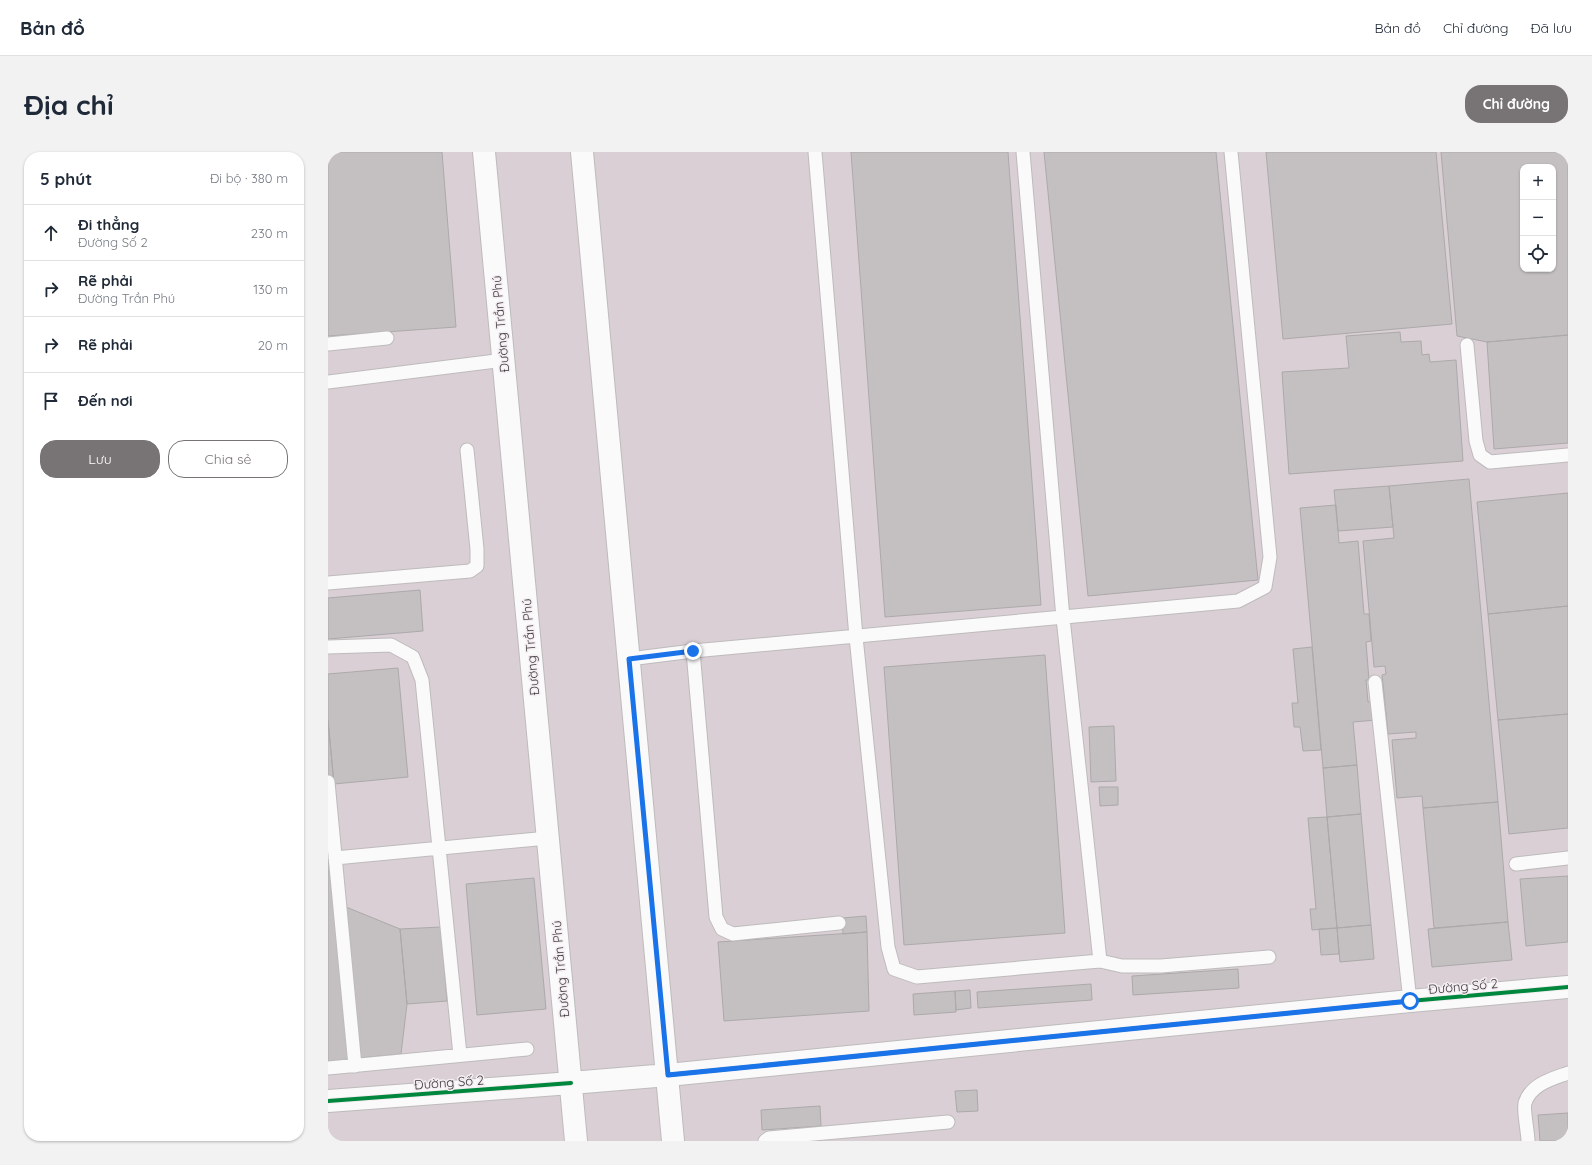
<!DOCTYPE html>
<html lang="vi">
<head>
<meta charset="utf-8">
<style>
  :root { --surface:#fff; --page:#f2f2f3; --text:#1f2937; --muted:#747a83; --line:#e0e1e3; --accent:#787476 }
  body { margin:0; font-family:Quicksand,sans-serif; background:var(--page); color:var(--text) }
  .controls { position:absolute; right:12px; top:12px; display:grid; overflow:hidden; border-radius:8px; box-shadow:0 1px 3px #0004 }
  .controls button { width:36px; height:36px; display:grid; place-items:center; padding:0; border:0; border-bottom:1px solid var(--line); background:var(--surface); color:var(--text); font:20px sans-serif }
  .stop { position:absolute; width:12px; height:12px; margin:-9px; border:3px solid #1a73e8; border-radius:50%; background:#fff }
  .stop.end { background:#1a73e8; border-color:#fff; box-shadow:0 1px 4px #0008 }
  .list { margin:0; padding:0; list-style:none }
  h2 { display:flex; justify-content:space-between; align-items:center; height:52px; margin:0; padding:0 16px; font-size:17px }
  h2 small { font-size:13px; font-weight:400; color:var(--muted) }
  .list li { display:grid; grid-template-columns:26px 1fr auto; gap:12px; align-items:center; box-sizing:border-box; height:56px; padding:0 16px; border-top:1px solid var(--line) }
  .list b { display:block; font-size:15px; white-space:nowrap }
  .list p { margin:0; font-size:13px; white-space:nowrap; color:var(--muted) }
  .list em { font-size:13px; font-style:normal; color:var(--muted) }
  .actions { display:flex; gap:8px; padding:12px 16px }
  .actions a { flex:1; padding:9px 0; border:1px solid var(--accent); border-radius:16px; text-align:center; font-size:14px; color:var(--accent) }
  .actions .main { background:var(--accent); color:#fff }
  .icon { flex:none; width:22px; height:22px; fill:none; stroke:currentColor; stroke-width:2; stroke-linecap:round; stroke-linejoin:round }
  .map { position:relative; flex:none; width:1240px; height:989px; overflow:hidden; border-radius:16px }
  header { display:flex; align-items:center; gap:24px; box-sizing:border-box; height:56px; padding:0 20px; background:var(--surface); border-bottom:1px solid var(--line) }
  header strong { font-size:19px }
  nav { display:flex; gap:22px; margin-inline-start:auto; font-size:14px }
  .intro { display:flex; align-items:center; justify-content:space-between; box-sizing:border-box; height:96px; padding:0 24px }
  h1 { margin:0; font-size:28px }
  .button { padding:10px 18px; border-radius:16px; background:var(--accent); color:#fff; font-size:14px; font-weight:700 }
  main { display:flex; gap:24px; padding:0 24px }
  aside { flex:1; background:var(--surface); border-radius:16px; box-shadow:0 1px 3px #0004 }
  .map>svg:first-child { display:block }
  .built { fill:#d9cfd4; fill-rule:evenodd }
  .building { fill:#c4c0c2; stroke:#aca9aa; fill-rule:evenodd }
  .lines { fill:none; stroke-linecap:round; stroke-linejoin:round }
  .lane-casing { stroke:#bebbbc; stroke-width:15 }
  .street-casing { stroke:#bebbbc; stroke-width:24 }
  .secondary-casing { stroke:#bebbbc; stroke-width:24 }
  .lane { stroke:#fbfafb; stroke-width:13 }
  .street { stroke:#fbfafb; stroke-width:22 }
  .secondary { stroke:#fbfafb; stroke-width:22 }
  .cycleway-casing { stroke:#f4edf1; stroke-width:6 }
  .cycleway { stroke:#00873e; stroke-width:4 }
  .route { stroke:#1a73e8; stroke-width:5 }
  .labels { text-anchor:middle; stroke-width:3; stroke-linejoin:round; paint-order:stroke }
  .street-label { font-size:13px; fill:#3c3a3b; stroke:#f4edf1 }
</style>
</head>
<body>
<header>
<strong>Bản đồ</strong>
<nav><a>Bản đồ</a><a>Chỉ đường</a><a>Đã lưu</a></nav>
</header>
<div class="intro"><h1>Địa chỉ</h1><a class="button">Chỉ đường</a></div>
<main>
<aside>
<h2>5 phút<small>Đi bộ · 380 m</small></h2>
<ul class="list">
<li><svg class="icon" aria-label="ahead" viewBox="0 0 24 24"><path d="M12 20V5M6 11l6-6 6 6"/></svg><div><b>Đi thẳng</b><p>Đường Số 2</p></div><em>230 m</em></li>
<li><svg class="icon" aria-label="right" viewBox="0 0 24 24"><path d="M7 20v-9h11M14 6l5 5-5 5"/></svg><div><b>Rẽ phải</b><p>Đường Trần Phú</p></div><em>130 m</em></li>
<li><svg class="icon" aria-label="right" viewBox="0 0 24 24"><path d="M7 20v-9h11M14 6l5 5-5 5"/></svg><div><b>Rẽ phải</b></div><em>20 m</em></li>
<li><svg class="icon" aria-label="arrive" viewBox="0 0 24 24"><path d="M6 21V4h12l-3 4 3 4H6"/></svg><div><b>Đến nơi</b></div></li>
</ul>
<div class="actions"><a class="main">Lưu</a><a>Chia sẻ</a></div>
</aside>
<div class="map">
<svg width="1240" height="989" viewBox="0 0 1240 989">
  <rect width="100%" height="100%" fill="#e6e1e3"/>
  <path class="built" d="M0,0H1240V989H0ZM1195,15H1225V117H1195Z"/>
  <path class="building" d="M0,0H114L128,175L0,184Z
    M523,0H680L713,453L557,465Z
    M716,0H888L930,428L760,444Z
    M938,0H1108L1124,172L955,187Z
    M1113,0H1240V183L1159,190L1129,184ZM1195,15H1225V117H1195Z
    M1072,180L1073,190L1093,189L1094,203L1101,202L1102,210L1128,208L1135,309L961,322L954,220L1021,216L1018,184Z
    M1240,183V291L1166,297L1159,190Z
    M1141,327L1170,650L1095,656L1094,644L1069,646L1064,588L1088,586V580L1060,582L1054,523L1058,522L1057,514L1046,515L1035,389L1066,386L1061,334Z
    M1061,334L1065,375L1010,379L1006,338Z
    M1240,341V454L1160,462L1149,350Z
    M1008,353L1011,391L1030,389L1036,462H1041L1043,489L1038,490L1041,528H1038L1040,550H1046L1048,568L1025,570L1029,613L995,616L972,356Z
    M92,438L95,479L0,487V446Z
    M1240,454V562L1170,568L1160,462Z
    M984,495L993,598L975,599L972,575H966L964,551H970L965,497Z
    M717,503L737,781L576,793L556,515Z
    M70,516L80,625L6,632L0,568V522Z
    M1240,562V676L1181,682L1170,568Z
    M0,568L6,632L21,909L0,910Z
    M786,574L788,629L763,630L761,575Z
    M1029,613L1033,662L999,665L995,616Z
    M771,635H790V653L772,654Z
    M1170,650L1180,770L1106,776L1095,656Z
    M1033,662L1043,773L1009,776L999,665Z
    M999,665L1009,776L984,778L982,757H988L980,666Z
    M1240,724V790L1198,794L1192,727Z
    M206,726L218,857L149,863L138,732Z
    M18,755L72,777L79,852L73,902L31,906Z
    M538,764L539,780L515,782L514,766Z
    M1180,770L1184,808L1104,815L1100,777Z
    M1043,773L1046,807L1012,810L1009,776Z
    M113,775L119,849L79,852L72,777Z
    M1009,776L1011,802L993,803L991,777Z
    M539,780L541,859L396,869L390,790Z
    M910,817L911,836L805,843L804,824Z
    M763,832L764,848L650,856L649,840Z
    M642,838L643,856L628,858L627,839Z
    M627,839L628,860L586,863L585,842Z
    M649,938L650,959L629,960L627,939Z
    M492,954L493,974L434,978L433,958Z
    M1240,961V989H1212L1210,963Z"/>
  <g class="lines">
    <defs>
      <path id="lane" d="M487,0L528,485L560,795L566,817L589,825L772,809L794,814H833L941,805
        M695,0L735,466L772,809
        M0,192L59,186
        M1139,193L1148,289L1152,303L1162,310L1240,303
        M0,230L176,208
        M0,431L142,419L149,414V397L139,298
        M0,495L63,493L85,505L94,528L132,903
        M365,499L388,765L394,777L405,782L511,771
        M301,507L365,499L910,449L937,435L942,405L903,0
        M1047,530L1082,849
        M0,630L27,914
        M7,706L220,686
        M1188,712L1240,706
        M0,916L199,897
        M437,989L441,986L620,970
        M1200,989C1200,981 1195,957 1197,951C1203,932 1224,927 1240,921"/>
      <path id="street" d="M340,923L1082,849L1240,835
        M0,949L243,931"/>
      <path id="secondary" d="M156,0L248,989
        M254,0L345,989
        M243,931L340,923"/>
    </defs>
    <use href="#lane" class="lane-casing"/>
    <use href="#street" class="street-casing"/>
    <use href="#secondary" class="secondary-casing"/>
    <use href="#lane" class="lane"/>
    <use href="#street" class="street"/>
    <use href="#secondary" class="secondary"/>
    <defs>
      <path id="cycleway" d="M340,923L1082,849L1240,835
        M0,949L243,931"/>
    </defs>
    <use href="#cycleway" class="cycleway-casing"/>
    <use href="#cycleway" class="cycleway"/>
  </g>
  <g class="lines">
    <path class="route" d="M365,499L301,507L340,923L1082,849"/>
  </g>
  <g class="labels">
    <g class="street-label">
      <text transform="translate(172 172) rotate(-95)" y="5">Đường Trần Phú</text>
      <text transform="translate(202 495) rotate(-95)" y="5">Đường Trần Phú</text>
      <text transform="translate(232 817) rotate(-95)" y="5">Đường Trần Phú</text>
      <text transform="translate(1135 834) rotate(-5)" y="5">Đường Số 2</text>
      <text transform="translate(121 930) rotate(-4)" y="5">Đường Số 2</text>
    </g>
  </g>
</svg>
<div class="controls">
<button>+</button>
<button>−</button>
<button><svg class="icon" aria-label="locate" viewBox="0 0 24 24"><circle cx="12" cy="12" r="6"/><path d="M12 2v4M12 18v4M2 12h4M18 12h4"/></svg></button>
</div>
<div class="stop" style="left:1082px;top:849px"></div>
<div class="stop end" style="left:365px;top:499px"></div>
</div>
</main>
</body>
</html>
